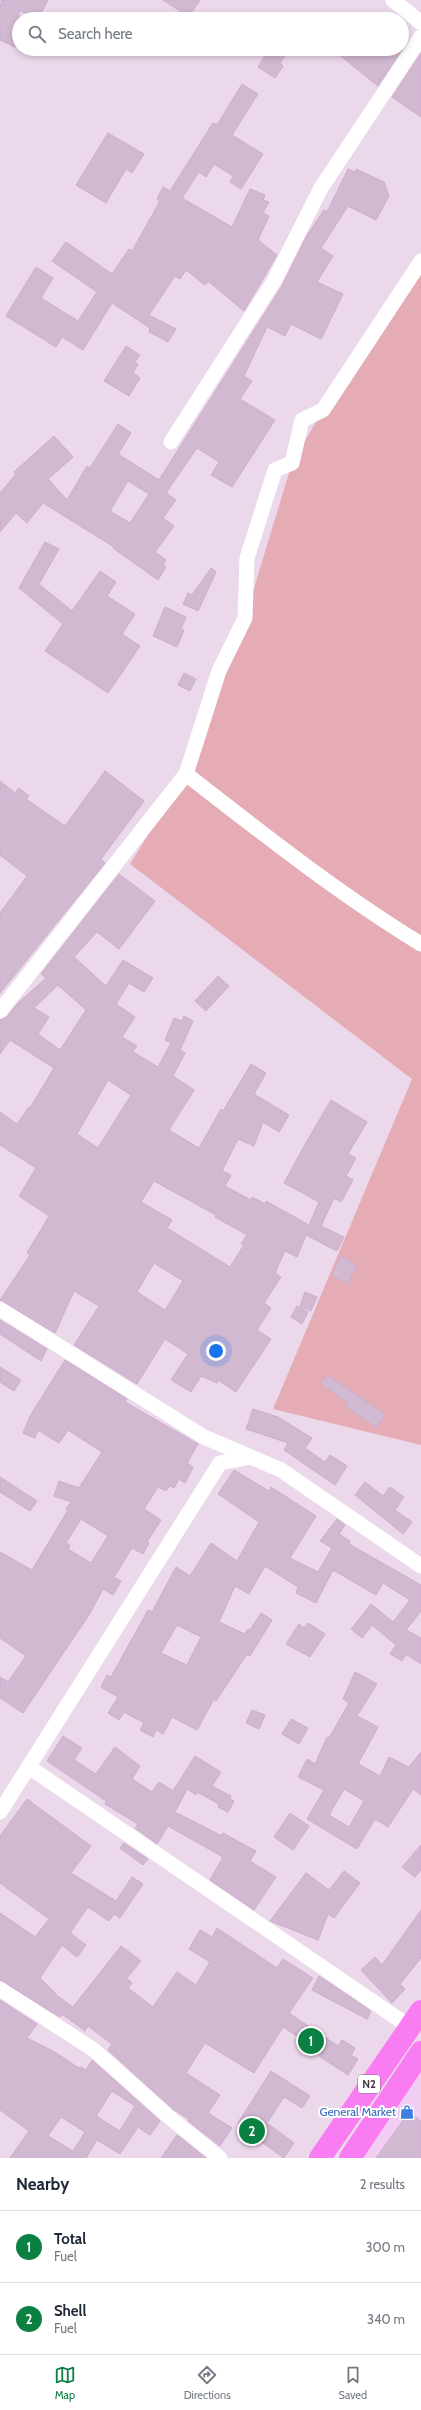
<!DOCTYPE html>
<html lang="en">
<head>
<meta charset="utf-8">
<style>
  :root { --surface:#fff; --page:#f2f2f3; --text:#1f2937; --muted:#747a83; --line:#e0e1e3; --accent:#0b8043 }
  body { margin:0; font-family:Cabin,sans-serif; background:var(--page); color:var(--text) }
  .you { position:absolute; left:216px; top:1351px; width:14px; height:14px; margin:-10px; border:3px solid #fff; border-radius:50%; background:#1a73e8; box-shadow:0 0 0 6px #1a73e833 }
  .badge { display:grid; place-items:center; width:26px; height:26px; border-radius:50%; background:var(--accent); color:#fff; font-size:13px; font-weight:700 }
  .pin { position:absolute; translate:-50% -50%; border:2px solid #fff; box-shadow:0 1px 4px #0006 }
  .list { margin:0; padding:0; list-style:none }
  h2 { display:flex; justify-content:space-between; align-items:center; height:52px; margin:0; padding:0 16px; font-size:17px }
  h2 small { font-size:13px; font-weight:400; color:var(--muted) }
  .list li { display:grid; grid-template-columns:26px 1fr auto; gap:12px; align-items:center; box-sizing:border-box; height:72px; padding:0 16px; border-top:1px solid var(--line) }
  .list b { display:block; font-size:15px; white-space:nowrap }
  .list p { margin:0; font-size:13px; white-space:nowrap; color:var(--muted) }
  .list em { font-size:13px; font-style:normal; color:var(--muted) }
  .icon { flex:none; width:22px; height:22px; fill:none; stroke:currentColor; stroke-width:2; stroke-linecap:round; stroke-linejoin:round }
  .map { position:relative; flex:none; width:421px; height:2158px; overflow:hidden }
  .search { position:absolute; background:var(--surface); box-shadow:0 2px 6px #0003; left:12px; right:12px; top:12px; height:44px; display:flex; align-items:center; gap:10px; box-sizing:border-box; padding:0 14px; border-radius:22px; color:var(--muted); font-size:15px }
  .sheet { height:196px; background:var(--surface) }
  nav { display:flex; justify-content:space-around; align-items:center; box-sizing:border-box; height:56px; border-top:1px solid var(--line); background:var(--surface); font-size:11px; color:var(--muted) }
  nav a { display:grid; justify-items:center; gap:2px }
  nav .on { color:var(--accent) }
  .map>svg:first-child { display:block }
  .residential { fill:#ecd8eb; fill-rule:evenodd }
  .commercial { fill:#f2cef3 }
  .green { fill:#e5acb6 }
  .building { fill:#d2b9d2; stroke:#cdadcd; fill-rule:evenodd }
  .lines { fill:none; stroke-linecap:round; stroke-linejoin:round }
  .minor { stroke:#fff; stroke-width:15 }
  .trunk { stroke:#fa7cf2; stroke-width:22 }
  .labels { text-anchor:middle; stroke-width:4; stroke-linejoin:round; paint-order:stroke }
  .shield { fill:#fff; stroke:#7b717b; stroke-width:1 }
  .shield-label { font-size:11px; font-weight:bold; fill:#433443 }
  .shop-label { font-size:12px; fill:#366cbe; stroke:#fff; text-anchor:end }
</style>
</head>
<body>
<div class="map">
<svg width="421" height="2158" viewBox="0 0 421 2158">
  <rect width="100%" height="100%" fill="#f1e3f0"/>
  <path class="residential" d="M0,0H421V2158H0ZM19,19H402V49H19Z"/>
  <path class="commercial" d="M421,2066V2158H363Z"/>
  <path class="green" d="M421,272V1445L273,1409L412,1079L130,864L186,774L245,618L292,463L323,410Z"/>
  <path class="building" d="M0,0H48L38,19L19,10V39L15,47L0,40V6L2,1Z
    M163,0H200L189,17Z
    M402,38L407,42L378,86L332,49H402Z
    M269,49H277L286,54L280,63L283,66L275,78L258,67Z
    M421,53V117L392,97Z
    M242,84L258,94L232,135L263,154L241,189L230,182L233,176L214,164L206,177L199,172L182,198L232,227L250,189L265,195L263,200L269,202L263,213L269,216L258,240L277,255L244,311L208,281L205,285L186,270L180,279L175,276L149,315L176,329L168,342L149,332L150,328L112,303L83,350L62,337L56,347L6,316L36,267L53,278L41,298L78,321L97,292L52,261L66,242L112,274L129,249L132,251L160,201L157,199L163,187L170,191L213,123L217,125Z
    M108,133L144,154L132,173L126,169L106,203L76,185Z
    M348,169L355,172L356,169L384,182L389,196L376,220L348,206L321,248L333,256L317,282L343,294L321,339L291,324L285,336L267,327L244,376L252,381L240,399L275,420L232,487L211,475L219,462L197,448L166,493L176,500L163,518L174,526L155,552L166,560L163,565L166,567L158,580L113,548L114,547L43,503L27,523L16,513L0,532V493L16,474L14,472L54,436L73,457L48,479L67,500L87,466L90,468L118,424L131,433L118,454L159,480L282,286L307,235L324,210L327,212ZM128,481L149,494L130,523L110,511Z
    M126,346L140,355L135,362L138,364L133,373L140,378L129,396L104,381Z
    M45,542L59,549L39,584L72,611L100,571L116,582L107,596L135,614L122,634L140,646L108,693L45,651L63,624L19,588Z
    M211,568L216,572L198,611L183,604L188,593L192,595Z
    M165,607L186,617L181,629L184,630L177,647L153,636Z
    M184,673L196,679L190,691L178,685Z
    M105,771L144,801L101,859L105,863L0,993V913L27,876L0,855V781L15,793L19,788L29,796L26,799L65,826Z
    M119,874L155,901L119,949L97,932L74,957L106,986L123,960L153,978L144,992L129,983L116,1004L135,1017L122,1037L137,1046L133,1052L158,1067L171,1043L165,1040L174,1018L182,1021L184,1016L193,1021L180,1050L185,1053L173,1076L194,1090L169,1130L199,1148L221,1109L223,1111L251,1064L266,1073L254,1094L289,1115L279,1132L263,1122L254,1146L238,1139L222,1171L231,1175L225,1186L251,1200L252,1197L265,1204L266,1201L309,1225L319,1202L284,1183L303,1148L331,1100L367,1122L348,1154L356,1158L346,1176L353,1180L341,1202L334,1198L321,1226L344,1237L337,1251L306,1235L297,1257L285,1251L275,1273L281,1277L264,1303L271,1308L257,1330L271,1339L236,1392L218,1380L217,1383L201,1376L191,1392L171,1380L188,1354L165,1339L137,1384L74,1345L99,1306L74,1291L55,1333L0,1300L30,1255L27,1253L49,1216L19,1196L36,1168L0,1145V1112L17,1124L29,1107L30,1108L54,1068L10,1040L0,1054V1020L7,1017L17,1004L46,978L41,974ZM58,985L86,1010L60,1050L38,1034L49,1017L34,1008ZM108,1080L131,1095L98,1148L77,1134ZM154,1181L216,1215L215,1217L247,1235L241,1244L244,1245L230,1267L167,1228L172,1220L141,1202ZM154,1263L183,1281L165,1310L137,1292Z
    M218,976L229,986L206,1011L195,1001Z
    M341,1256L357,1265L348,1284L332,1276Z
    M305,1292L317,1297L311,1311L300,1306Z
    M297,1306L308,1312L302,1324L291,1317Z
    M0,1320L47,1349L41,1361L0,1334Z
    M65,1360L127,1399L125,1402L198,1444L187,1463L193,1467L185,1483L179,1479L174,1488L170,1486L166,1491L158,1487L144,1509L161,1520L147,1542L149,1543L143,1554L132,1548L114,1577L121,1581L113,1595L103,1589L89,1615L23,1713L0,1698V1677L8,1682L26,1656L0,1638V1552L32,1570L68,1510L66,1509L71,1502L54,1496L59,1481L79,1488L102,1452L68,1430L59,1443L38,1430L35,1438L23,1433L30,1416ZM81,1519L108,1536L91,1563L68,1549L70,1545L66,1543Z
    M0,1367L21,1380L14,1391L0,1382Z
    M327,1375L385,1414L377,1428L346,1407L348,1403L321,1384Z
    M253,1409L278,1417L312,1438L305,1448L325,1462L330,1455L347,1466L335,1485L284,1450L288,1443L246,1429Z
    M234,1470L269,1491L271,1487L316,1516L290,1558L318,1572L332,1548L320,1541L337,1519L345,1525L339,1534L350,1541L349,1544L421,1585V1611L406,1630L421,1638V1664L406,1654L402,1661L390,1654L396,1645L372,1625L362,1638L351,1629L371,1604L393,1622L410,1600L383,1583L376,1595L333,1570L316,1603L296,1593L298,1587L265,1566L249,1594L235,1586L219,1622L245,1634L248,1629L250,1630L261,1613L272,1620L250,1656L247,1654L216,1701L214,1699L197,1730L172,1717L163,1734L156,1730L153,1737L140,1730L144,1723L124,1712L119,1720L108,1713L118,1697L101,1687L107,1675L111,1677L148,1610L152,1612L176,1567L190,1576L211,1543L237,1561L259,1522L218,1494ZM177,1625L201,1637L187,1665L161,1653Z
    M0,1477L37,1501L30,1511L0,1492Z
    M365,1482L383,1496L390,1487L404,1497L395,1510L412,1522L403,1534L355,1495Z
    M308,1623L325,1634L310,1657L286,1644L299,1624L304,1628Z
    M355,1672L377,1684L357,1716L378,1727L358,1764L380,1776L389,1757L409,1767L421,1752V1795L413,1789L388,1827L375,1819L357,1849L307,1819L324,1790L298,1777L307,1759L315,1764L327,1737L329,1738L349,1703L343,1699ZM344,1789L364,1801L349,1827L329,1815Z
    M252,1710L265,1715L259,1729L246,1723Z
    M291,1719L308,1728L299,1744L282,1734Z
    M63,1736L82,1748L74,1760L96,1774L115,1747L140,1766L132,1779L152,1792L159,1782L173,1791L195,1756L221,1772L212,1786L231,1796L230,1799L234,1801L228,1812L218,1807L219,1804L197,1792L196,1795L187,1789L175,1812L222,1836L223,1833L256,1851L250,1861L276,1877L254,1910L210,1880L223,1857L168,1826L157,1844L135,1828L138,1824L105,1804L106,1801L47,1761Z
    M27,1799L91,1846L71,1873L116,1901L132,1877L143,1884L120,1918L114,1914L109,1921L88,1907L70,1933L86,1945L77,1957L62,1945L40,1978L59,1997L73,2007L121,1946L141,1961L127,1978L132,1983L128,1988L153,2007L177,1972L196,1985L210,1962L189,1949L200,1930L212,1937L217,1928L277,1968L283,1959L313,1978L289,2013L338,2046L342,2040L355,2048L351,2055L358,2059L348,2075L319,2056L322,2052L283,2027L254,2073L205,2043L186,2073L220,2095L208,2113L232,2128L220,2146L188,2121L189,2119L174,2110L108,2050L112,2044L88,2026L85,2031L62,2014L60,2017L0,1980V1913L35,1937L49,1919L0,1883V1836Z
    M290,1813L309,1826L293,1850L274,1837Z
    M124,1843L148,1859L143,1865L120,1848Z
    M421,1845V1870L415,1877L402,1867Z
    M344,1871L360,1883L334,1918L328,1914L318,1940L270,1921L306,1873L329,1890Z
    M421,1910V1958L400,1984L405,1989L392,2003L361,1970L375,1957L382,1965Z
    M319,1976L371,2011L367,2019L312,1990Z
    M0,2000L37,2024L27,2038L53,2051L79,2068L80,2067L86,2070L92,2060L160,2121L150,2135L138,2127L120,2154L97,2140L86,2158H10L29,2131L0,2110ZM112,2091L135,2106L120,2131L96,2116ZM61,2117L85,2132L73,2151L48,2136Z
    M271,2071L310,2096L302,2108L284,2097L267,2123L294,2143L284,2158L260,2141L262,2139L238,2123Z
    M409,2112L421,2121V2158H376Z
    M177,2135L206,2158H161Z"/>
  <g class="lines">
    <path class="minor" d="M393,0L421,23
      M171,442L274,281L321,188L421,37
      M186,774C262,833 339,894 421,944
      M0,1011L186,774L219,671L245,618L247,558L275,470L292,463L302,420L323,410L421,261
      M0,1309L204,1437L251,1457
      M29,1767L410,2027
      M0,1812L220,1463L251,1457L281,1470L421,1566
      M0,1989L94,2050L169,2117L220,2158"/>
    <path class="trunk" d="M320,2158L421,2011
      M350,2158L421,2052"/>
  </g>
  <defs>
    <symbol id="shop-bare" viewBox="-9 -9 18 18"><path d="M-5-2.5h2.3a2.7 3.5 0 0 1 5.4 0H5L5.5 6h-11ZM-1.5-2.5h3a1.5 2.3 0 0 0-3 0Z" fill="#3f7fe0" stroke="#fff" stroke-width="2.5" paint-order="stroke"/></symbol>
  </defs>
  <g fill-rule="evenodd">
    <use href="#shop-bare" x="397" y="2102" width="20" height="20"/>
  </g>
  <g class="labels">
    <rect class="shield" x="358" y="2075" width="22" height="18" rx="3"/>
    <g class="shield-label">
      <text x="369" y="2088">N2</text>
    </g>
    <g class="shop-label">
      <text x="396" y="2116">General Market</text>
    </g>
  </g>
</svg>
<div class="you"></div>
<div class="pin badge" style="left:311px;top:2041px">1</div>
<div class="pin badge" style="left:252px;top:2131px">2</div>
<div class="search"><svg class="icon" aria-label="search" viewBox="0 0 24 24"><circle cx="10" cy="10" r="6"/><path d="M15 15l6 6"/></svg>Search here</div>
</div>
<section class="sheet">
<h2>Nearby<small>2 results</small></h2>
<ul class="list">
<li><span class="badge">1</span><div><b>Total</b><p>Fuel</p></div><em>300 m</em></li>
<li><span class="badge">2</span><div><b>Shell</b><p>Fuel</p></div><em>340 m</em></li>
</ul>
</section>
<nav>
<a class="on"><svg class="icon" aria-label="map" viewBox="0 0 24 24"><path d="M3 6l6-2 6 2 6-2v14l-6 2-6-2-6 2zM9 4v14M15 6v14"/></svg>Map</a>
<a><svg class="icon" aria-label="directions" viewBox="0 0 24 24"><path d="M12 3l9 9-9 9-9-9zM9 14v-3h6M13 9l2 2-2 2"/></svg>Directions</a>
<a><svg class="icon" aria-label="saved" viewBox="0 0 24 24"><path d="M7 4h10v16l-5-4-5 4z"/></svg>Saved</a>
</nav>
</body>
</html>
